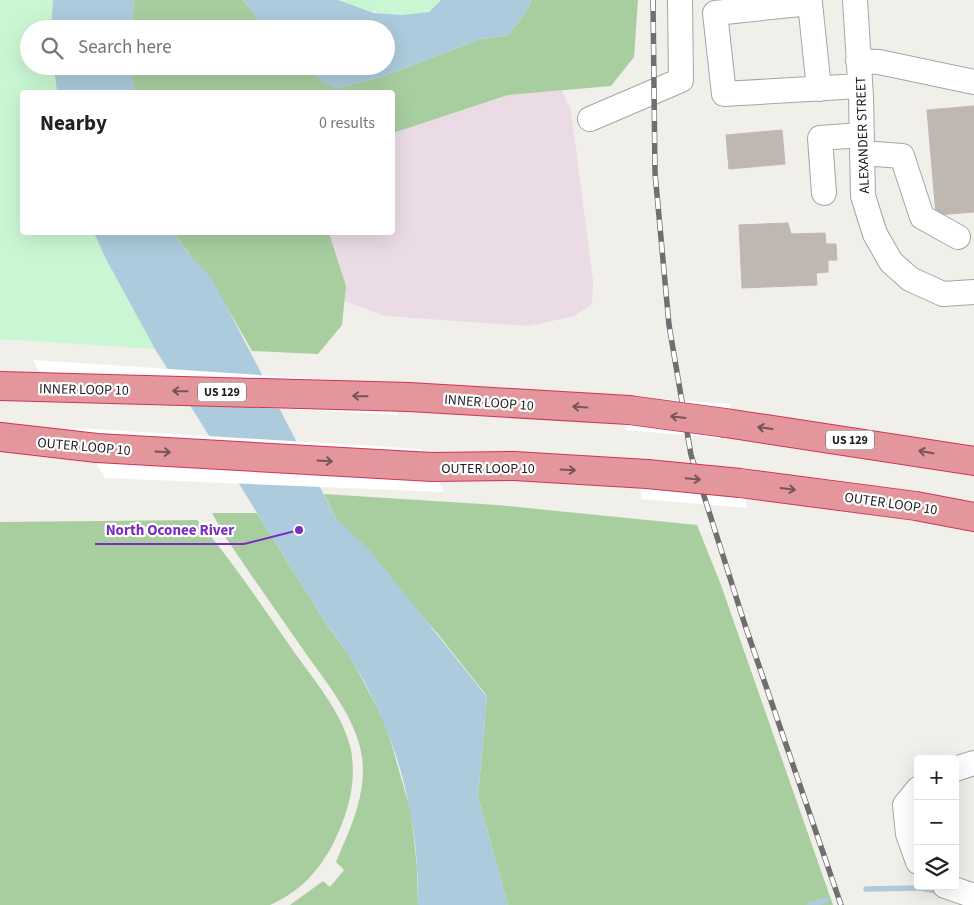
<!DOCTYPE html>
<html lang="en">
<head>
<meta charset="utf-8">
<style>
  :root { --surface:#fff; --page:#f2f2f2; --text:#222; --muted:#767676; --line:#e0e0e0 }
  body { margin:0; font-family:"Source Sans 3",sans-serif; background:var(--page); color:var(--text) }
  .controls { position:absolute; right:15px; bottom:15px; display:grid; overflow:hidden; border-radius:5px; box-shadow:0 5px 20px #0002 }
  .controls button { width:45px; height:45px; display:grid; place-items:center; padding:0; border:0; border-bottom:1px solid var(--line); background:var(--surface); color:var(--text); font:25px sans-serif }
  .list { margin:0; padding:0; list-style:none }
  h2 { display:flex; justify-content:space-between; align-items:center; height:65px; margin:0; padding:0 20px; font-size:21px }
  h2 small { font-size:16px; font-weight:400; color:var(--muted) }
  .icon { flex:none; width:28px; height:28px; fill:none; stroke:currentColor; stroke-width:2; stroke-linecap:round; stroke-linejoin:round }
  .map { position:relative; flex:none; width:974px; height:905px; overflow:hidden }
  .search { position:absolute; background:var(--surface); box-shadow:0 5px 20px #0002; left:20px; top:20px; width:375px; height:55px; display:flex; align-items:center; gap:12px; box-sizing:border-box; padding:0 18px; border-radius:28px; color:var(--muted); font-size:19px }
  .panel { position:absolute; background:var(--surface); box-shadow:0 5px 20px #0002; left:20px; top:90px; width:375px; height:145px; border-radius:5px }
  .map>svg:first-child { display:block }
  .industrial { fill:#eadbe5 }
  .forest { fill:#a8cea0 }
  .park { fill:#caf7d3 }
  .water { fill:#accbdc }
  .pier { fill:#fff }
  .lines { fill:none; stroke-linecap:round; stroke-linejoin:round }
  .stream { stroke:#accbdc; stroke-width:5.5 }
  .building { fill:#beb8b1; stroke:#c2b8ac }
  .minor-casing { stroke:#a5a5a5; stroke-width:26 }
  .highway-casing { stroke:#d13355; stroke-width:30 }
  .minor { stroke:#fff; stroke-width:24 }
  .highway { stroke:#e3969b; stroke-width:28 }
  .rail-casing { stroke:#6f6f6f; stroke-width:5.5 }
  .rail { stroke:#fff; stroke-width:4; stroke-dasharray:11; stroke-linecap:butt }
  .highway-bridge-casing { stroke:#d13355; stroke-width:30; stroke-linecap:butt }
  .highway-bridge { stroke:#e3969b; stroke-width:28 }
  .oneway { stroke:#785658 }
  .labels { text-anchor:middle; stroke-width:4.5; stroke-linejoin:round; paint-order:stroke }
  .shield { fill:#fff; stroke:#646464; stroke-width:1 }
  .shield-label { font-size:12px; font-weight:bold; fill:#212121 }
  .street-label { font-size:14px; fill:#212121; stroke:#fff }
  .leader { fill:none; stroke:#7b2cbf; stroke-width:2 }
  .callout-dot { fill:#7b2cbf; stroke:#fff; stroke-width:2 }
  .callout-label { font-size:15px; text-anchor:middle; font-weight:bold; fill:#7b2cbf; stroke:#fff; stroke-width:4.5; stroke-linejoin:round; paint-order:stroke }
</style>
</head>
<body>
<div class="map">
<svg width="974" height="905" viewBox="0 0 974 905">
  <rect width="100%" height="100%" fill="#f1efe9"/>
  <path class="industrial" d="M562,90L571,111L593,280L592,304L575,316L529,326L385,316L344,301L346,286L329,233L392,232L393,133L508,95Z"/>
  <path class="forest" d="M134,0H243L266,29H130Z
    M532,0H638L634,57L611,86L508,95L393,133L392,92H134L130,66H306L322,81L337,88L381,77L481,39L508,35L525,13Z
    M174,233H329L346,286L342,325L318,354L252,351L227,307Z
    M324,494L497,505L697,525L721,585L833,905H508L478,797L487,696L437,633L337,520Z
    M212,513H257L325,622L351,658L377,707L388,732L411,812L417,867L418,905H290L323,881L330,887L344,870L336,862C350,829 367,794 362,757C356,716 324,680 302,648C276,611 251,575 226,538Z
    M197,520C232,560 261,605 292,649C313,679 343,713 351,750C357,783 348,813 334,842C320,870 300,892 270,905H0V522Z"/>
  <path class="park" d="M0,0H53L51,29H29V66H54L57,92H22V232L94,233L107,261L155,349L0,339Z
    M338,0H441C437,3 434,9 430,11C410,22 357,10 338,0Z"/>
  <path class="water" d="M53,0H134L130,29H51Z
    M243,0H338L374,13L402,15L429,12L441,0H532L525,13L508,35L481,39L381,77L337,88L322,81L306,66H386V29H266Z
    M54,66H130L134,92H57Z
    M94,233H174L188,253L211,277L227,307L337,520L368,548L487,697L478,797L508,905H418C420,803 388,702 325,622L155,349L107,261Z"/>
  <path class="pier" d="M33,360L380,383L399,415L54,397Z
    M617,396L730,404L732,439L626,430Z
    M75,428L421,449L444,492L105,478Z
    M635,461L739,468L747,508L642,499Z"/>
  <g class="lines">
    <path class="stream" d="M866,889L921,888L941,892
      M810,905L826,900"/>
  </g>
  <path class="building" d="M974,106V212L936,215L927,110Z
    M782,130L785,164L729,169L726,135Z
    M788,223L791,234L825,233L826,244H836L837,260H828V272L816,273L817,285L742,288L739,225Z"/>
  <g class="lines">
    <defs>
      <path id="minor" d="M855,0L861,97L863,196L875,234L891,262L910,279L943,294L974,292
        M858,61L879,62L974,82
        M819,89L810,3L715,13L724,94L860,86
        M590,119L681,80L680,0
        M862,153L902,156L922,217L958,237
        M824,193L820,138L862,135
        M955,769L974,763
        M918,789L905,805L908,834L918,862
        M945,886L974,896"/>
      <path id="highway" d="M0,386L409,397L629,410
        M726,423L974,461
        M0,437L97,448L432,467L514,466L647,474
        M740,483L916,506L974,517"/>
    </defs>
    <use href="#minor" class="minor-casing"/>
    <use href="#highway" class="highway-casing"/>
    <use href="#minor" class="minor"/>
    <use href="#highway" class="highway"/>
    <defs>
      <path id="rail" d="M653,0L655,173L669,325L691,455L745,625L841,905"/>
    </defs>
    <use href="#rail" class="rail-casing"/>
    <use href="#rail" class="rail"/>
    <defs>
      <path id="highway-bridge" d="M629,410L726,423
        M647,474L740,483"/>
    </defs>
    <use href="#highway-bridge" class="highway-bridge-casing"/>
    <use href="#highway-bridge" class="highway-bridge"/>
  </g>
  <defs><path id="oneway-shaft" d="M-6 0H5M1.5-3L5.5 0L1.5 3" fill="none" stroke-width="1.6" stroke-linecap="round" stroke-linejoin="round" transform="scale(1.25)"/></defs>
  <g class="oneway">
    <use href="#oneway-shaft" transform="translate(180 391) rotate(-179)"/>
    <use href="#oneway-shaft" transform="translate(360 396) rotate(-179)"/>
    <use href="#oneway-shaft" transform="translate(580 407) rotate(-176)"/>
    <use href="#oneway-shaft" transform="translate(678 417) rotate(-173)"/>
    <use href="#oneway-shaft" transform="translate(765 428) rotate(-172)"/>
    <use href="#oneway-shaft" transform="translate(163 452) rotate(3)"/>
    <use href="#oneway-shaft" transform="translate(926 452) rotate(-171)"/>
    <use href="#oneway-shaft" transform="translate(325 461) rotate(3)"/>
    <use href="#oneway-shaft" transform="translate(568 470) rotate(3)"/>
    <use href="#oneway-shaft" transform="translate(693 479) rotate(5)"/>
    <use href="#oneway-shaft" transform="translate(788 489) rotate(7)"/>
  </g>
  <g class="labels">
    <g class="shield">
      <rect x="198" y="382.5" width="48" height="19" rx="4"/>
      <rect x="826" y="430.5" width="48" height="19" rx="4"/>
    </g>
    <g class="shield-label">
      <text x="222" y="396">US 129</text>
      <text x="850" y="444">US 129</text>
    </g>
    <g class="street-label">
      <text transform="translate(862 135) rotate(-92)" y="5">ALEXANDER STREET</text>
      <text transform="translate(84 389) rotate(1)" y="5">INNER LOOP 10</text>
      <text transform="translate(489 402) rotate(4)" y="5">INNER LOOP 10</text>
      <text transform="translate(84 446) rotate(5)" y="5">OUTER LOOP 10</text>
      <text x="488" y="473">OUTER LOOP 10</text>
      <text transform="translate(891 503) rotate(8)" y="5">OUTER LOOP 10</text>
    </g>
  </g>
  <path class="leader" d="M299 530L244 544H95"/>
  <circle class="callout-dot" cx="299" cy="530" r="5"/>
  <g class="callout-label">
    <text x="170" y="535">North Oconee River</text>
  </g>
</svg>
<div class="controls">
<button>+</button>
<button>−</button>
<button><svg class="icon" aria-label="layers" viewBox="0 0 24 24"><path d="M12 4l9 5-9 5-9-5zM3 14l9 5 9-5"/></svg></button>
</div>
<div class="search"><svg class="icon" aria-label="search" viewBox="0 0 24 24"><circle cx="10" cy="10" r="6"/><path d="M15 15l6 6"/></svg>Search here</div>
<section class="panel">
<h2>Nearby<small>0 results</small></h2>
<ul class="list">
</ul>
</section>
</div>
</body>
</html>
